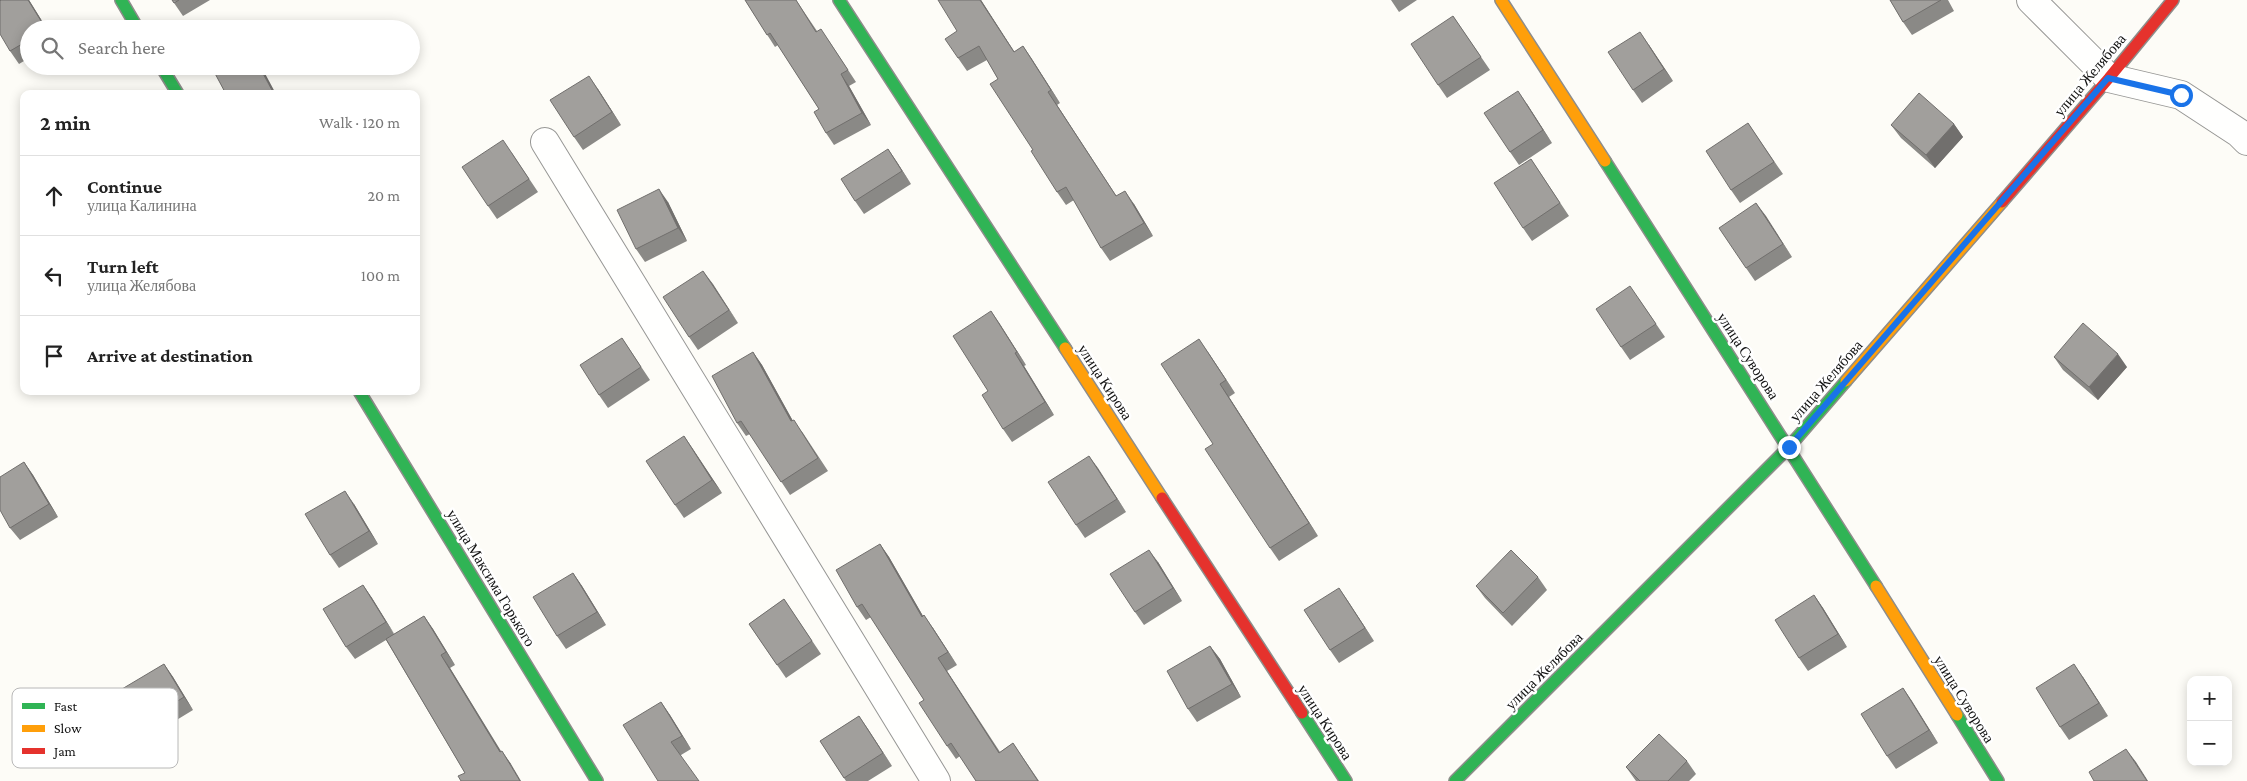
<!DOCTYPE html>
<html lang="en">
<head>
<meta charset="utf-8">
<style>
  :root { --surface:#fff; --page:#f2f2f2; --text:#222; --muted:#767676; --line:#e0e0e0 }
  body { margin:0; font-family:"Crimson Pro",serif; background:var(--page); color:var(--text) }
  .controls { position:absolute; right:15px; bottom:15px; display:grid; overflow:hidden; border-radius:10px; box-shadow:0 2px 12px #0003 }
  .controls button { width:45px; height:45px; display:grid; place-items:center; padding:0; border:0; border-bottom:1px solid var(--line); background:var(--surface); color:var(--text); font:25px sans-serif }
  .stop { position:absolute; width:15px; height:15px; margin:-11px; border:4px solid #1a73e8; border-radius:50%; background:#fff }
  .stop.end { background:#1a73e8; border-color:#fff; box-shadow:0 1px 5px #0008 }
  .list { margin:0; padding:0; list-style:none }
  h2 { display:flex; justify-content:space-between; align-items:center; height:65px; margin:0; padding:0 20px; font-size:21px }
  h2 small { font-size:16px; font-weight:400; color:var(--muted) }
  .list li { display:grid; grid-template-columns:32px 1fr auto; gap:15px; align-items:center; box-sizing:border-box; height:80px; padding:0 20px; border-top:1px solid var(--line) }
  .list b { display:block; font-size:19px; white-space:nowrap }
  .list p { margin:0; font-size:16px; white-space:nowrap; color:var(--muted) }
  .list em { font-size:16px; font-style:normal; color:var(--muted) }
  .icon { flex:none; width:28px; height:28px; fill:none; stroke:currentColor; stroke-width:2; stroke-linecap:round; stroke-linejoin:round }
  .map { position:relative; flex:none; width:2247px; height:781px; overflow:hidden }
  .search { position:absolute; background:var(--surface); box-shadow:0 2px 12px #0003; left:20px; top:20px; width:400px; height:55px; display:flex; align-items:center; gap:12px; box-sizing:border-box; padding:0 18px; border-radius:28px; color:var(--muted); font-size:19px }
  .panel { position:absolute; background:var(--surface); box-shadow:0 2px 12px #0003; left:20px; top:90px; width:400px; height:305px; border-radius:10px }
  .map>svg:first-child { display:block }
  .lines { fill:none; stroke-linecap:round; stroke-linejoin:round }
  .street-casing { stroke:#979795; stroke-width:30 }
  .fast-casing { stroke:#8e8d8b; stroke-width:14 }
  .slow-casing { stroke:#8e8d8b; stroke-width:14 }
  .jam-casing { stroke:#8e8d8b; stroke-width:14 }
  .street { stroke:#fffffe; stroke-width:28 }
  .fast { stroke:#30b455; stroke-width:11 }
  .slow { stroke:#ff9f0a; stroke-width:11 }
  .jam { stroke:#e5322d; stroke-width:11 }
  .wall { fill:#8a8986 }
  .shaded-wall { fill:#716f6d }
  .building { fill:#a19f9c; stroke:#716f6d }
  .route { stroke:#1a73e8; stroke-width:6 }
  .labels { text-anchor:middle; stroke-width:5; stroke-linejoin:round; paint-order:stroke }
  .street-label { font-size:15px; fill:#111; stroke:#fff }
  .key { fill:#fff; stroke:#b8b8b8; stroke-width:1 }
  .key-label { font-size:14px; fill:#111 }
</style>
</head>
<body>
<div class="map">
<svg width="2247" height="781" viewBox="0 0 2247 781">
  <rect width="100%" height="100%" fill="#fdfcf7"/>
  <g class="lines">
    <defs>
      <path id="street" d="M2031,0L2109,78L2181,95L2239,133L2247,141
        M545,142L936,781"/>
      <path id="fast" d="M121,0L138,29
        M839,0L1065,348
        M161,66L178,94
        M1605,161L1876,586
        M359,391L597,781
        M1302,713L1346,781
        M1957,715L1998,781
        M1455,781L1789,447L1846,381"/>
      <path id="slow" d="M1501,0L1605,161
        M1065,348L1162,498
        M1846,381L2002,202
        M1876,586L1957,715"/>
      <path id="jam" d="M2002,202L2109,78L2173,0
        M1162,498L1302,713"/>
    </defs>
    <use href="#street" class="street-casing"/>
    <use href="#fast" class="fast-casing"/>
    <use href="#slow" class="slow-casing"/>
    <use href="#jam" class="jam-casing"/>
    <use href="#street" class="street"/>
    <use href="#fast" class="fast"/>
    <use href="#slow" class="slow"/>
    <use href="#jam" class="jam"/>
  </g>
  <path class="wall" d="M1,0H29L47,29H29V58L19,64L10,51Z
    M172,0H210L183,16Z
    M745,0H796L817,31L829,41L856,82L849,86L871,125L834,145L826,133L819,109L778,45L775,47Z
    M981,0L1014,52L1023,46L1060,103L1057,105L1116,196L1134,204L1153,236L1110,261L1101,248L1074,200L1066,205L1057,192L1033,150L998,79L987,60L967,71L958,58L957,31Z
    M1391,0H1417L1399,12Z
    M1890,0H1948L1954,11L1912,35L1903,22Z
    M1453,16L1490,70L1447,98L1438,85Z
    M1649,45L1673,81L1642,103L1633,90Z
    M598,89L621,125L583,150L574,137Z
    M1527,104L1552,143L1519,165L1510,152Z
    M1748,123L1783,174L1740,203L1731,190Z
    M1954,124L1963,137L1935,168L1901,138L1891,125Z
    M888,149L911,184L864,214L855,201Z
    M512,153L538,192L497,219L488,206Z
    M1531,159L1569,216L1532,241L1523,228Z
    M668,202L687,241L645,262L636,249Z
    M1756,203L1792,257L1755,281L1746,268Z
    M703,271L738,323L698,350L689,337Z
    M1639,299L1665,337L1630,360L1621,347Z
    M991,311L1026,365L1024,366L1054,415L1012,442L1003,429L988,391Z
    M622,338L650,380L608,408L599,395Z
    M753,352L762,365L793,421L803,433L828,471L790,495L750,434L746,436L737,423Z
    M1208,352L1235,393L1229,397L1318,536L1279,561L1270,548Z
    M2054,357L2127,367L2098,400L2063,370Z
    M684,436L722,493L684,518L675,505Z
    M1089,456L1126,512L1085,538L1076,525Z
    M24,462L33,475L58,517L20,540L10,528Z
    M354,504L378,544L339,568L330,555Z
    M880,544L889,557L923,616L933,628L957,665L947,671L1000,752L1013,743L1039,781H976L960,756L956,759L947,746L924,700L871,617L866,620L857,607Z
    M1158,562L1182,601L1144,625L1135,612Z
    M573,573L582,586L606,625L566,649L557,636Z
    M1538,577L1547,590L1512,626L1485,598L1476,586Z
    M363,585L372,598L394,634L424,616L433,629L455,665L450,668L501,751L511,764L465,773L386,640L355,659L346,647Z
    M1339,588L1374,641L1339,663L1330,650Z
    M1814,595L1823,608L1847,647L1808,671L1799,658Z
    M784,599L821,654L786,678L749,624Z
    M1210,646L1220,659L1241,697L1197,722L1188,709Z
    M164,664L173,677L193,710L152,735L143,723Z
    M2083,677L2108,716L2069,740L2060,727Z
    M1903,688L1938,743L1896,769L1887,756Z
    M661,702L670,715L691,749L681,755L658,781Z
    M859,716L892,766L868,781H846L820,741Z
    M1687,761L1696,774L1689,781H1636L1626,767Z"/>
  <path class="shaded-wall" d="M28,0H29L47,29H46Z
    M980,0H981L1023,65L1014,52Z
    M1640,32L1649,45L1673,81L1664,69Z
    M1023,46L1032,59L1060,103L1051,90Z
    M259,66H261L276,94H274Z
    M841,74L849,86L871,125L862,113Z
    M589,76L598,89L621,125L612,112Z
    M1518,91L1527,104L1552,143L1543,130Z
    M1048,92L1057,105L1125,209L1116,196Z
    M1954,124L1963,137L1935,168L1926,155Z
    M888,149L897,162L911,184L902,171Z
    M659,189L668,202L687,241L678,228Z
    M1125,191L1134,204L1153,236L1144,223Z
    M1756,203L1766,216L1792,257L1783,244Z
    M703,271L713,284L738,323L729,310Z
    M991,311L1000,324L1026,365L1017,352Z
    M1199,339L1208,352L1235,393L1226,380Z
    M753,352L762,365L800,434L791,421Z
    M1015,353L1024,366L1054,415L1045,402Z
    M2118,354L2127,367L2098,400L2089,387Z
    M1220,384L1229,397L1318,536L1309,523Z
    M684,436L693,449L722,493L712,480Z
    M1089,456L1098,468L1126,512L1117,499Z
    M24,462L33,475L58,517L49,504Z
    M345,491L354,504L378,544L369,531Z
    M880,544L889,557L931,630L922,617Z
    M1149,550L1158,562L1182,601L1173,588Z
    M573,573L582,586L606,625L597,612Z
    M363,585L372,598L395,635L386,622Z
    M1339,588L1348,601L1374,641L1365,628Z
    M1814,595L1823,608L1847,647L1838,634Z
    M924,615L933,628L957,665L948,652Z
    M424,616L433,629L455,665L446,652Z
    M1210,646L1220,659L1241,697L1232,684Z
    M441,655L450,668L509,765L500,752Z
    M938,658L947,671L1008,766L999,753Z
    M164,664L173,677L193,710L184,697Z
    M2074,664L2083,677L2108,716L2099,703Z
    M1903,688L1912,701L1938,743L1929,730Z
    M661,702L670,715L691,749L682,736Z
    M859,716L868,729L892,766L883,753Z
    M2126,749L2136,762L2148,781H2147Z
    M502,751L511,764L521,781H520Z"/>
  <path class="building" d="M1,0H28L46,29H29V40L10,51L0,34V1Z
    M172,0H179L174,3Z
    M745,0H796L816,32L821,29L848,70L841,74L862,113L826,133L814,112L819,109L770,33L767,35Z
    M938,0H980L1014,52L1023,46L1051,90L1048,92L1116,196L1125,191L1144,223L1101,248L1066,187L1057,192L1031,151L1033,150L990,84L998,79L979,46L958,58L945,39L957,31Z
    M1890,0H1941L1903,22Z
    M1453,16L1481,57L1438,85L1411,44Z
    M1640,32L1664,69L1633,90L1608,52Z
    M211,66H259L274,94H226Z
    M589,76L612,112L574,137L550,100Z
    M1518,91L1543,130L1510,152L1484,113Z
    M1919,93L1954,124L1926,155L1891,125Z
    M1748,123L1774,162L1731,190L1706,151Z
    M503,140L529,179L488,206L462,167Z
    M888,149L902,171L855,201L841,179Z
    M1531,159L1560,203L1523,228L1494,183Z
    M659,189L678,228L636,249L617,210Z
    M1756,203L1783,244L1746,268L1719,228Z
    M703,271L729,310L689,337L663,297Z
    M1630,286L1656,324L1621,347L1596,309Z
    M991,311L1017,352L1015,353L1045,402L1003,429L982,395L988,391L953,336Z
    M2083,323L2118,354L2089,387L2054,357Z
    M622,338L641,367L599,395L580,365Z
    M1199,339L1226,380L1220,384L1309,523L1270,548L1205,449L1213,444L1161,364Z
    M753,352L791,421L794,420L818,458L781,482L741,421L737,423L712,376Z
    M684,436L712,480L675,505L646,461Z
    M1089,456L1117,499L1076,525L1048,482Z
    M24,462L49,504L10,528L0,510V477Z
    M345,491L369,531L330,555L305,514Z
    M880,544L922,617L924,615L948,652L938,658L999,753L1013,743L1038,781H976L951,743L947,746L919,703L924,700L862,604L857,607L836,570Z
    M1149,550L1173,588L1135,612L1110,574Z
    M1511,550L1538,577L1503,613L1476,586Z
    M573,573L597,612L557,636L533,597Z
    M363,585L386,622L346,647L323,609Z
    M1339,588L1365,628L1330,650L1304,610Z
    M1814,595L1838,634L1799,658L1775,620Z
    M784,599L812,641L777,665L749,624Z
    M424,616L446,652L441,655L500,752L502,751L520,781H461L458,776L465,773L386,639Z
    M1210,646L1232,684L1188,709L1167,671Z
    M164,664L184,697L143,723L122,689Z
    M2074,664L2099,703L2060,727L2036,688Z
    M1903,688L1929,730L1887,756L1861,714Z
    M661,702L682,736L671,742L699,781H658L623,725Z
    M859,716L883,753L844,778L820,741Z
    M1659,734L1687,761L1668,781H1640L1626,767Z
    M2126,749L2147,781H2094L2089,772Z"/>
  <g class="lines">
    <path class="route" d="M1789,447L2108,78L2181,95"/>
  </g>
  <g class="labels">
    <g class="street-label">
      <text transform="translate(2090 75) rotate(-50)" y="5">улица Желябова</text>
      <text transform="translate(1748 356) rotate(57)" y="5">улица Суворова</text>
      <text transform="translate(1826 381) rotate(-49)" y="5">улица Желябова</text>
      <text transform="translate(1105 382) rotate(57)" y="5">улица Кирова</text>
      <text transform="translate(491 578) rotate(59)" y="5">улица Максима Горького</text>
      <text transform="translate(1544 671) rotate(-45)" y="5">улица Желябова</text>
      <text transform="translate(1964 699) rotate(58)" y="5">улица Суворова</text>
      <text transform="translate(1325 722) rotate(57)" y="5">улица Кирова</text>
    </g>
  </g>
  <rect x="12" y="688" width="166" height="80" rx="8" class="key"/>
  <rect x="22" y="703" width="23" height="6" fill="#30b455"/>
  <rect x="22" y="725" width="23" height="7" fill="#ff9f0a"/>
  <rect x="22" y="748" width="23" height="6" fill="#e5322d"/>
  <g class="key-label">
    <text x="54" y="711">Fast</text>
    <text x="54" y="733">Slow</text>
    <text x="54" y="756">Jam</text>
  </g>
</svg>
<div class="controls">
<button>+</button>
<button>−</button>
</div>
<div class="stop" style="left:2181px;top:95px"></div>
<div class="stop end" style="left:1789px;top:447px"></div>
<div class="search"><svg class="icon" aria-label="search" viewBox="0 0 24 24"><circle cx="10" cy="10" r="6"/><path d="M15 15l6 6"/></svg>Search here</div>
<section class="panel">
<h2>2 min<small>Walk · 120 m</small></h2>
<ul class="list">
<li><svg class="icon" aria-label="ahead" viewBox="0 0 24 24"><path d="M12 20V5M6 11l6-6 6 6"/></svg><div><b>Continue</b><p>улица Калинина</p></div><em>20 m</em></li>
<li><svg class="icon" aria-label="left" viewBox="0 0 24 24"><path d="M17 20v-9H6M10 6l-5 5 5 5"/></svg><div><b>Turn left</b><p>улица Желябова</p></div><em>100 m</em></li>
<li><svg class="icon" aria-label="arrive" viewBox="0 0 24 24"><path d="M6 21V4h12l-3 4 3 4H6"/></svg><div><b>Arrive at destination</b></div></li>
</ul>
</section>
</div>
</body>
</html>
